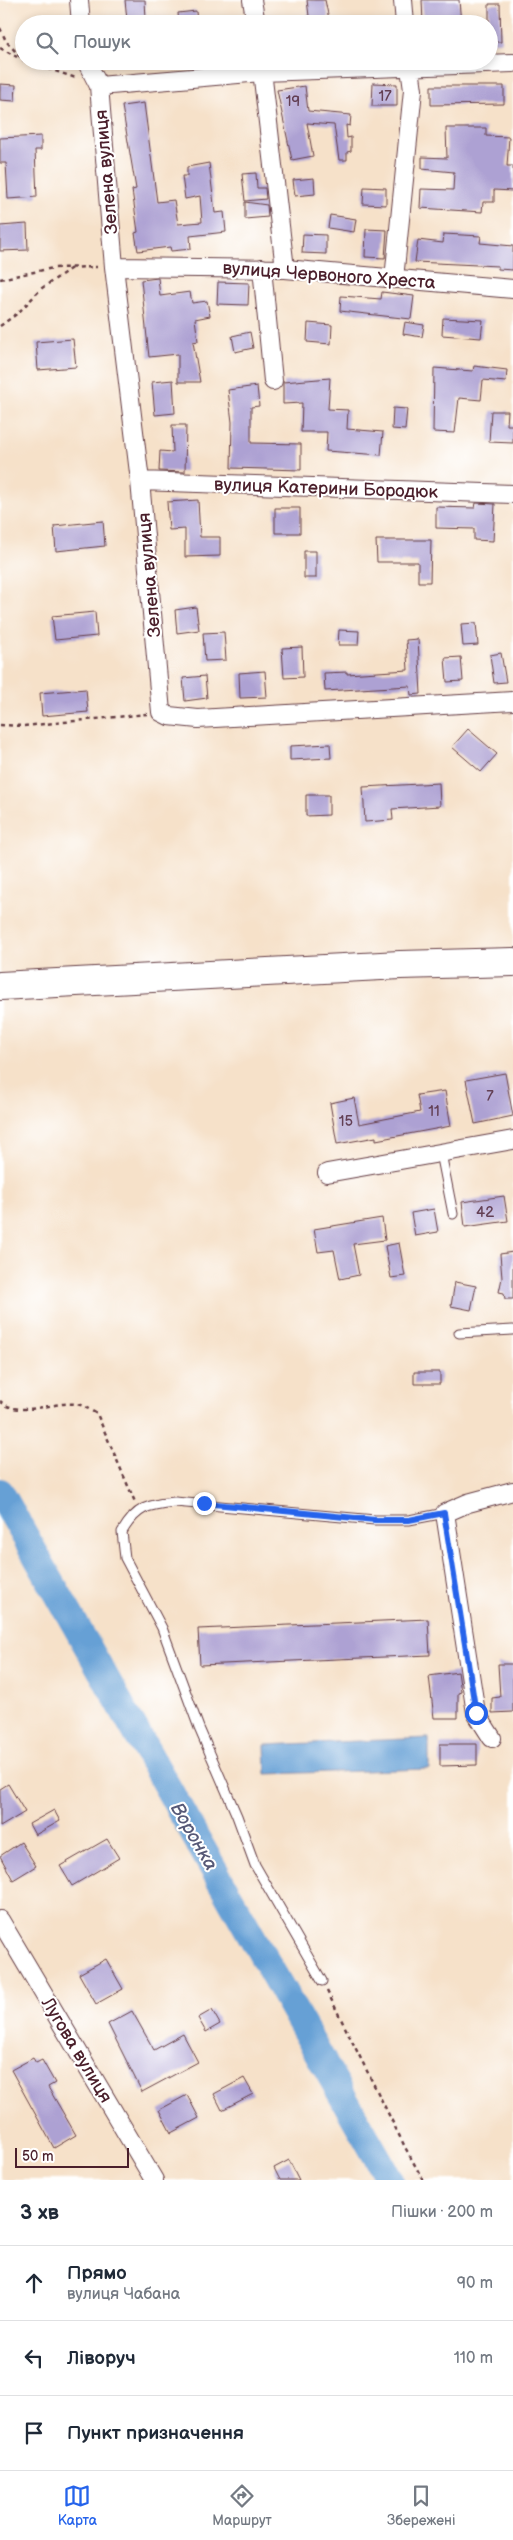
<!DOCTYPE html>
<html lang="uk">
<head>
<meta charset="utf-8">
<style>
  :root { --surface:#fff; --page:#f6f6f7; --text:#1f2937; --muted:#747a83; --line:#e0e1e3; --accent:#2563eb }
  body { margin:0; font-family:"Balsamiq Sans",sans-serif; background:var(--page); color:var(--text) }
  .scale { position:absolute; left:15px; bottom:12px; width:114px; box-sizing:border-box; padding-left:5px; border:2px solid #4a1f2b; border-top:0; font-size:14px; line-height:18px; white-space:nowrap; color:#4a1f2b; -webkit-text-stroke:4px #fff; paint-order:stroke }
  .stop { position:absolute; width:15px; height:15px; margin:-11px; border:4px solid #2563eb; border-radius:50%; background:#fff }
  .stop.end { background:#2563eb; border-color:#fff; box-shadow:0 1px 5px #0008 }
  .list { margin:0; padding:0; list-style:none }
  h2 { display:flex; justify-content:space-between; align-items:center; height:65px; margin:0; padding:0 20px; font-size:21px }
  h2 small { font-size:16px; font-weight:400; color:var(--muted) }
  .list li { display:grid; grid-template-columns:32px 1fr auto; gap:15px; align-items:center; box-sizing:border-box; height:75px; padding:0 20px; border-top:1px solid var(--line) }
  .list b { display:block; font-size:19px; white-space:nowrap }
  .list p { margin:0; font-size:16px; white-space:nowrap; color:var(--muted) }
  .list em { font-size:16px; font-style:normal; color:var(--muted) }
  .icon { flex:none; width:28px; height:28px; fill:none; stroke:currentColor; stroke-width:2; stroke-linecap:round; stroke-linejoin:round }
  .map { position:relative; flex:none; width:513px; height:2180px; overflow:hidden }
  .search { position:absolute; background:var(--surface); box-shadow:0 2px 8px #0003; left:15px; right:15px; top:15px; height:55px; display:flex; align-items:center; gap:12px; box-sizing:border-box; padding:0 18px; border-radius:28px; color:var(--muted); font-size:19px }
  .sheet { height:290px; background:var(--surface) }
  nav { display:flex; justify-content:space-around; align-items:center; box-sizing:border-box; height:70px; border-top:1px solid var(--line); background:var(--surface); font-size:14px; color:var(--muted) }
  nav a { display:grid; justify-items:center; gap:2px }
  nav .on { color:var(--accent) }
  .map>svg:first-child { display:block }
  .water { fill:#66a0d5; stroke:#586080 }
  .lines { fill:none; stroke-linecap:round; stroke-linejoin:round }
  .river { stroke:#66a0d5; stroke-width:28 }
  .building { fill:#ada1d3 }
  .lane-casing { stroke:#643c43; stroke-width:11 }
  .street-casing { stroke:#643c43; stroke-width:20 }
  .highway-casing { stroke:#643c43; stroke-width:30 }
  .path { stroke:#643c43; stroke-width:2.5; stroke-dasharray:4 4; stroke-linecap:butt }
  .lane { stroke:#fff; stroke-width:9 }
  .street { stroke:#fff; stroke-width:18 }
  .highway { stroke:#fff; stroke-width:28 }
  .route { stroke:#2563eb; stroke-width:6 }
  .labels { text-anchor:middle; stroke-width:4; stroke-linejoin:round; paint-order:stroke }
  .number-label { font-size:15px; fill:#634055 }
  .street-label { font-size:18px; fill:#4a1f2b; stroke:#fff }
  .water-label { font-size:19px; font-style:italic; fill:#575977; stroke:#fff }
</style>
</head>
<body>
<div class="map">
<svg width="513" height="2180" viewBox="0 0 513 2180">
  <rect width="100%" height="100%" fill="#fff"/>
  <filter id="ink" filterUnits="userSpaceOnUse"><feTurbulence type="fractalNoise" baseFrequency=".02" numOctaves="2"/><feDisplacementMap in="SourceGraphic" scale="10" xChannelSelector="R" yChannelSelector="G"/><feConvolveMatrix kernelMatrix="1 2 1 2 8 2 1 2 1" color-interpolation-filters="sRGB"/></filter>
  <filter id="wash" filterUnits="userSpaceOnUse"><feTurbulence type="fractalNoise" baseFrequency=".0096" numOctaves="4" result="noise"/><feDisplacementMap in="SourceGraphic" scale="20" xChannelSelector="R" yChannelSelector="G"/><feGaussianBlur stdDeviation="1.12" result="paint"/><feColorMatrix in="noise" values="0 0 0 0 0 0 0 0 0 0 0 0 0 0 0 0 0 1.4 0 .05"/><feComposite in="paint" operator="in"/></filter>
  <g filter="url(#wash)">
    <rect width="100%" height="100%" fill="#f6e1c9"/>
    <path class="water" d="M429,1738V1769L266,1774L265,1745Z"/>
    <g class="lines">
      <path class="river" d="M0,1492L390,2180"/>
    </g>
    <g id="blocks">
      <path class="building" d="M125,0H145L146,19L127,20Z
        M307,0H325L330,24H310Z
        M422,0H459L461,24H423Z
        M489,4H500L501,42H489Z
        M196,11L197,24H179L178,13Z
        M373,83L397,84V106H372Z
        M0,84L16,85L15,101L0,100Z
        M305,86L308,111L351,115L350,126L346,125L347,138L351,137V151L347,152V160H339L334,125L307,123L313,156L292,160L277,90Z
        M431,86H504V104L431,105Z
        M144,103L157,202L174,200L178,224L202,222L200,196L185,199L182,176H187V167L209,163L215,213L224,212L226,232L190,236L191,249L171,251L170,247L138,251L135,233L138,232L132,190L136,189L122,106Z
        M446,128H486V136L509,137L507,166H513V191L494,190V202H483L482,212L420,208L421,189L453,190L454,172L422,169V157L447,158Z
        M41,136V150H35L37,197L8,199L6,163H0V138Z
        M256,173L257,188H265L266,199L245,201L242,174Z
        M314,178L315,194L295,196L293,180Z
        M364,187L386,188V205L363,204Z
        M245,202L267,205L268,217L245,219Z
        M330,215L356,219L354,232L328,228Z
        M27,224L28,250L0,251V226Z
        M366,229L387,230L385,258L365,257Z
        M303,234L326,235V254L302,253Z
        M444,234L481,236L480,243L513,246V270L498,269V266L415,262L418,240L443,243Z
        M158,278L160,296L190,292L192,303L207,301L210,316L195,319L198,341L193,342L200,382H178V354L149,357L141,280Z
        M218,282L249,283L248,305L217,304Z
        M382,292L414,296L411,319L340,311L341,296L381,299Z
        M443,318L483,320L481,338L442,335Z
        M405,322L424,325L422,337L403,334Z
        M308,323L332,325L331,344L307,342Z
        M250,332L253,348L235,352L232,336Z
        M73,339L76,367L38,370L36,342Z
        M474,366L507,370L506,382L483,380L481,400L459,398L455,433L433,432L434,368L473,371Z
        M330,378L328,409L348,410L347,429L383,432L381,455L326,451L327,432H301L302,403L283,404V382Z
        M173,380L175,413L155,415L152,382Z
        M257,386L259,406L251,407V443L301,444V470L231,468L232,422L228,390Z
        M393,408L407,409L405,430L392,429Z
        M491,411H508L507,425H513V443L489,442Z
        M172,425H186L185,472L159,471L160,451L173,452Z
        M198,500L200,537H220V556L185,557V529L169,530L167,502Z
        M476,503L495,504L493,541L474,540V529L436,528V507L475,508Z
        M275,508H300V533H275Z
        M103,521L105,546L56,551L54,526Z
        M376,540H431L430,582H418V562H377Z
        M304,551H316V578H304Z
        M196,607L199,630L177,633L175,610Z
        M95,612L97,636L55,640L52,616Z
        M476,623L478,645L463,646L461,624Z
        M339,630L359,631L358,645H338Z
        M224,632L226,660L205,661L203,633Z
        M418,639L421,694L411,695L410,686L325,691L324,673L347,672V674L408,670L406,640Z
        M302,647L303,677L284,678L282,648Z
        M501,653L506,682L494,683L490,655Z
        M461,657L463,681L447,682L445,658Z
        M265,671L267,697L240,698L239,673Z
        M205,676L207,698L185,701L183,678Z
        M86,689L88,712L42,716L40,693Z
        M468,729L497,754L481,772L452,747Z
        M330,744L331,758L290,760V746Z
        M439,783L440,806L392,809L393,820L365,822L363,787Z
        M306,795H329V815L306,816Z
        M505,1073L513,1116L475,1124L466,1080Z
        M445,1091L451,1126L376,1140V1137L337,1144L330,1103L354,1098L359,1124L420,1112L417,1095Z
        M504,1196L508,1221L465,1227L462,1202Z
        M434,1209L438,1232L415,1236L411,1213Z
        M382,1218L385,1240L353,1244L359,1275L340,1279L334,1250L318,1252L314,1229Z
        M399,1243L405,1276L391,1278L385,1246Z
        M513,1252V1299H505L504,1293L499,1292L502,1278L500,1254Z
        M455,1282L476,1286L471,1310L451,1306Z
        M414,1372H440V1384H414Z
        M428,1619L430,1655L200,1665L198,1629Z
        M498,1664H513V1712L492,1713V1698L500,1697Z
        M458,1672L461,1692L458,1693V1718H434L429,1676Z
        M440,1744H477V1765L440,1766Z
        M8,1784L25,1812L0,1827V1789Z
        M54,1810L60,1821L35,1835L29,1824Z
        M107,1839L119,1858L72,1886L60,1866Z
        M21,1842L36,1866L13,1880L0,1856Z
        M106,1959L123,1989L96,2004L79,1974Z
        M212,2010L220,2024L206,2032L198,2018Z
        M132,2011L154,2050L183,2034L198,2062L142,2092L108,2024Z
        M33,2058L36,2063L42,2060L55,2083L48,2087L76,2135L54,2148L11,2070Z
        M244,2078L253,2094L222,2110L214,2094Z
        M187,2095L199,2118L171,2133L159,2110Z
        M289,2160L299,2180H280L274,2168Z"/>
    </g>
  </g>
  <g filter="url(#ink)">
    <use href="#blocks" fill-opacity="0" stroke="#643c43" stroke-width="1"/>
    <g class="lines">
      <defs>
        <path id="lane" d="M441,1153L453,1214
          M459,1333L513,1330
          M322,1981L255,1865L237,1816L199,1728L162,1628L125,1558L122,1532C137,1506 148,1505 175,1502L375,1520H409L445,1513"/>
        <path id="street" d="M79,0L81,24
          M252,0L256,24
          M403,0L405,24
          M86,61L99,86L114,267L140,481L161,712L169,716L198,719L513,701
          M261,62L285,269
          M99,86L262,72L513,63
          M114,267L285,269L513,289
          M262,268L273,381
          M394,279L413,90L409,61
          M140,481L513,494
          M327,1173L513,1140
          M492,1738L476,1713L445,1513L468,1503L513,1491
          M0,1920L154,2180"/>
        <path id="highway" d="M0,986L400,965L513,962"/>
      </defs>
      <use href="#lane" class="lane-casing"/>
      <use href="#street" class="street-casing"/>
      <use href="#highway" class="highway-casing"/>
      <path class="path" d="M0,28L6,41L24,61
        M0,48L17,57
        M25,61L76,78
        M0,279L53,268L97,267
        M0,326L18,313L42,288L73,267
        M0,725L24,726L147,714
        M0,1401C20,1419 52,1401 75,1404C82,1404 90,1410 97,1414L135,1502
        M327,1991L406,2149L423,2180"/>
      <use href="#lane" class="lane"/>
      <use href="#street" class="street"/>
      <use href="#highway" class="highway"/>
    </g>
  </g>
  <g class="lines" filter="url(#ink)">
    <path class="route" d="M204,1503L375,1520H409L444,1513L476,1713"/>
  </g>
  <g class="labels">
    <g class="number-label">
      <text x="385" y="101">17</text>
      <text x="293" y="106">19</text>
      <text x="490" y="1101">7</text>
      <text x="434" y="1116">11</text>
      <text x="346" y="1126">15</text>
      <text x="485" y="1217">42</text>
    </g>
    <g class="street-label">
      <text transform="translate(106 172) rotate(-95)" y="6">Зелена вулиця</text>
      <text transform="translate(329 275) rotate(4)" y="6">вулиця Червоного Хреста</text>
      <text transform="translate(326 488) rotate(2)" y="6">вулиця Катерини Бородюк</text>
      <text transform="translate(149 575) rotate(-95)" y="6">Зелена вулиця</text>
      <text transform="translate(77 2050) rotate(59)" y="6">Лугова вулиця</text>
    </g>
    <g class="water-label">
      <text transform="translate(195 1836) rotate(60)" y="7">Воронка</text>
    </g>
  </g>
</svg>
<div class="scale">50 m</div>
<div class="stop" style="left:476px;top:1713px"></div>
<div class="stop end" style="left:204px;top:1503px"></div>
<div class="search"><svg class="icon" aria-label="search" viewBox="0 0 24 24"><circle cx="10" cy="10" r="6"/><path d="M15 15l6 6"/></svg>Пошук</div>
</div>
<section class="sheet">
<h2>3 хв<small>Пішки · 200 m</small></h2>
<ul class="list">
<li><svg class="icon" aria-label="ahead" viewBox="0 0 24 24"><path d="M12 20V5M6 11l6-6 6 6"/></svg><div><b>Прямо</b><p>вулиця Чабана</p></div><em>90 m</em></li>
<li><svg class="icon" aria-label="left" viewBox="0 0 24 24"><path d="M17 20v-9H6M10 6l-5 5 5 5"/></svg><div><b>Ліворуч</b></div><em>110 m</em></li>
<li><svg class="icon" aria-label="arrive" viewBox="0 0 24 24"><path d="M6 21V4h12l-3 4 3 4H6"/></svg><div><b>Пункт призначення</b></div></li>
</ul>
</section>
<nav>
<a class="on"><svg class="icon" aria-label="map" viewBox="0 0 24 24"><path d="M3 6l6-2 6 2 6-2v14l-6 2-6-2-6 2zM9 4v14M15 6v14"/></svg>Карта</a>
<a><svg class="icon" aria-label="directions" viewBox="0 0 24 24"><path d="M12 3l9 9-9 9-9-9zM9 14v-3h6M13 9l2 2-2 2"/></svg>Маршрут</a>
<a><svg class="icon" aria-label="saved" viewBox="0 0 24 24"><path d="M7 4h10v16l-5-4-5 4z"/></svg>Збережені</a>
</nav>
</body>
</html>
